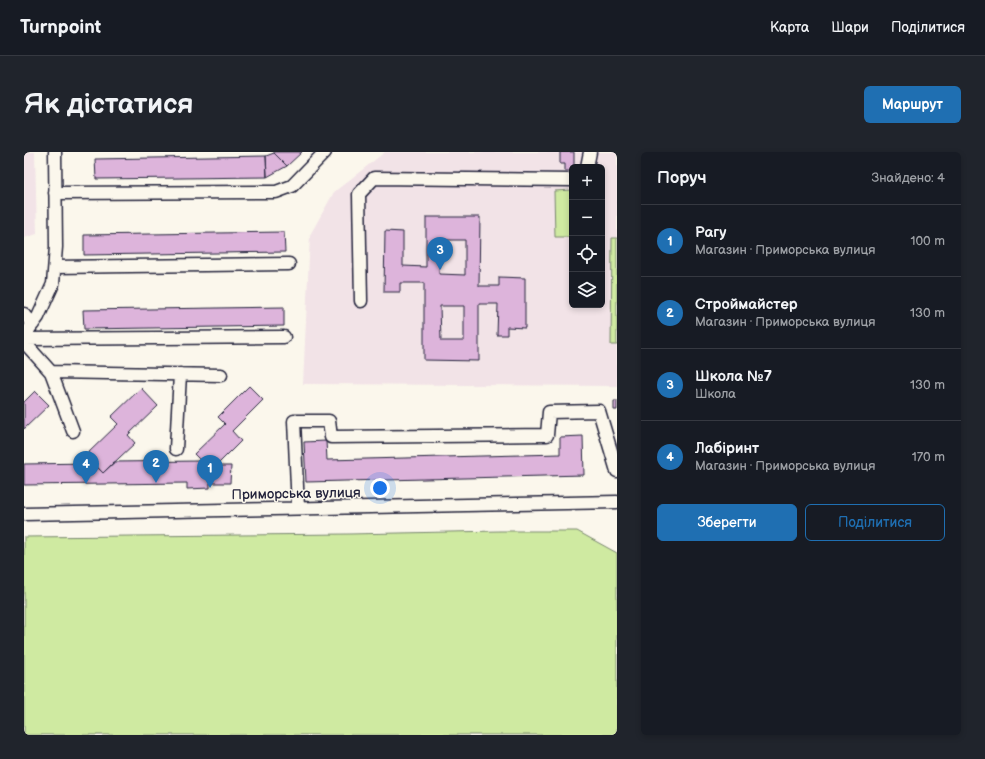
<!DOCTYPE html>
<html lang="uk">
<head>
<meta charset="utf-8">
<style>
  :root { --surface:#171b24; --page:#20242c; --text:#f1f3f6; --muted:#9ea1a6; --line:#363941; --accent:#1f6fb2 }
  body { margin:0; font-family:"Balsamiq Sans",sans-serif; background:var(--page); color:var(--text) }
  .controls { position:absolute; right:12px; top:12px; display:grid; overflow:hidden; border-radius:6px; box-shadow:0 2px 6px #0003 }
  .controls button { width:36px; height:36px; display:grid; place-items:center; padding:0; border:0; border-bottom:1px solid var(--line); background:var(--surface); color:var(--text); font:20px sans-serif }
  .you { position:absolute; left:356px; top:336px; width:14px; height:14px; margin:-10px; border:3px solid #fff; border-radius:50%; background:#1a73e8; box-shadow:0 0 0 6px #1a73e833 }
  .badge { display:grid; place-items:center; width:26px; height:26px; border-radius:50%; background:var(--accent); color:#fff; font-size:13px; font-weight:700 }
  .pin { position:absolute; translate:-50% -33px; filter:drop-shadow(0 1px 2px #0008) }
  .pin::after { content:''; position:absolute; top:21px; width:14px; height:12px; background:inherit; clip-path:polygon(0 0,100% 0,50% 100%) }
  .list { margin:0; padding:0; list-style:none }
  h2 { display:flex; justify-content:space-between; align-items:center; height:52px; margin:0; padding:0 16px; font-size:17px }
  h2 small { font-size:13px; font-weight:400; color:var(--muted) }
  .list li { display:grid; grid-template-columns:26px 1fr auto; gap:12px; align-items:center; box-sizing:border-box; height:72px; padding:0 16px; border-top:1px solid var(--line) }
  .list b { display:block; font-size:15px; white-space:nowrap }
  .list p { margin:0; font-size:13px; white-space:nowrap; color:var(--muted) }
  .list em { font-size:13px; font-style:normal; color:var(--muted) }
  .actions { display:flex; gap:8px; padding:12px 16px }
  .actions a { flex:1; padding:9px 0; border:1px solid var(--accent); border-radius:6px; text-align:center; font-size:14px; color:var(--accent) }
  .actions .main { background:var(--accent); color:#fff }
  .icon { flex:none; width:22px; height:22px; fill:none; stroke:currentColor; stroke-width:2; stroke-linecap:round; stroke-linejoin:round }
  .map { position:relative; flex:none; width:593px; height:583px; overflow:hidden; border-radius:6px }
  header { display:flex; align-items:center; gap:24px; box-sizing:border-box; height:56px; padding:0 20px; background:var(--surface); border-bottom:1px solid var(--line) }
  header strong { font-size:19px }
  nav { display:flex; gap:22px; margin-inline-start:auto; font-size:14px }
  .intro { display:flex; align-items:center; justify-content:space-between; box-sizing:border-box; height:96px; padding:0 24px }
  h1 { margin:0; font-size:28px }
  .button { padding:10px 18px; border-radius:6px; background:var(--accent); color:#fff; font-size:14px; font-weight:700 }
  main { display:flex; gap:24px; padding:0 24px }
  aside { flex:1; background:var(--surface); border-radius:6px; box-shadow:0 2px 6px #0003 }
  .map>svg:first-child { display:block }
  .built { fill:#f2e3e7; fill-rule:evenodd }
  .green { fill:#cfeaa1; stroke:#78866e }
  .building { fill:#ddb4db; stroke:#22223b; fill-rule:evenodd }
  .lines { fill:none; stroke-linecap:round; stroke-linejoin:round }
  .minor-casing { stroke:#22223b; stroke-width:15 }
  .minor { stroke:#fbf7ec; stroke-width:12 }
  .labels { text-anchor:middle; stroke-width:3; stroke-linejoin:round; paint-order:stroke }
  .street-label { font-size:14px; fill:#22223b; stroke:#fbf7ec }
</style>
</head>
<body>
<header>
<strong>Turnpoint</strong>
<nav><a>Карта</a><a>Шари</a><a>Поділитися</a></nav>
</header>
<div class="intro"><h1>Як дістатися</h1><a class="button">Маршрут</a></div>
<main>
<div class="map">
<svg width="593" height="583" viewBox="0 0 593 583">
  <rect width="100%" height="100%" fill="#fbf7ec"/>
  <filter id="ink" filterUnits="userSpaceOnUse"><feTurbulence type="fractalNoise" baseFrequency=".025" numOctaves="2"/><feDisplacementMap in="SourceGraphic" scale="8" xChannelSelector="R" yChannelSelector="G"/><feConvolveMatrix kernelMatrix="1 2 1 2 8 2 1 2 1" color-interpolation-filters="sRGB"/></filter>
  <g filter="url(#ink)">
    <path class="built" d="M0,0H11L13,82L0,86Z
      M361,0H593V234L279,232L286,83L310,40ZM548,15H578V153H548Z"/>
    <path class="green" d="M548,38V85H531L530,39Z
      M588,86H593V193H587Z
      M476,379H553L593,401V583H0V385L325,382Z"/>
    <path class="building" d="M250,0H278L263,14L250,1Z
      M536,0H550V15H548V19H541V12H536Z
      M250,1L263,14L243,25L242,4Z
      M242,4L243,25L72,27L71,7Z
      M402,65H456L455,134H475V125L501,126V176L483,175V183H473L474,152H455V209L400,208V131H376V140H360L361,79L379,80V114L402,115ZM416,88H441V123L415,122ZM416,154H440V189H417Z
      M260,80L261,100L60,103V83Z
      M260,155V174L60,177L59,158Z
      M225,234L239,248L208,279L217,289L187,319L170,302L201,272L194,265Z
      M117,236L134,254L104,283L111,291L79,321L62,303L94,272L87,265Z
      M11,239L25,253L0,277V250Z
      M590,249H593V258H590Z
      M559,284L560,323L282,330L280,290L302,289L303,308L536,302V285Z
      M177,309L187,319L192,314H207L206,331H186V336L163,337V331L0,333V312L69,311L79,321L90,310Z"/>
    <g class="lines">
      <defs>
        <path id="minor" d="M563,15L566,0
          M31,41L252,40L268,34L301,0
          M31,115L265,112
          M337,149L335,42L350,26L548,28
          M0,162L9,172
          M0,184L14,165L29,132L32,95L31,0
          M0,187L260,185
          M0,190L27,220L197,223
          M27,220L49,279
          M152,297L156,222
          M274,356L270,269H305L307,285L523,283L525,260L575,259L593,319
          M0,362L593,350"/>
      </defs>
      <use href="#minor" class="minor-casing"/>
      <use href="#minor" class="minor"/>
    </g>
  </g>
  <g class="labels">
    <g class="street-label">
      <text transform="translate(272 341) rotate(-1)" y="5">Приморська вулиця</text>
    </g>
  </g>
</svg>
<div class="controls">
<button>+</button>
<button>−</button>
<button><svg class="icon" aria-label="locate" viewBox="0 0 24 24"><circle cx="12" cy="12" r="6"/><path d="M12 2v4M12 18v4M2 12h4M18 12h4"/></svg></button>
<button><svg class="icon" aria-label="layers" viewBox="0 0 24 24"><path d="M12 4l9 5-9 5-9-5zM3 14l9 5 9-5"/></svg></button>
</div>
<div class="you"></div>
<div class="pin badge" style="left:186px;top:336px">1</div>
<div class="pin badge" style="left:132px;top:331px">2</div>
<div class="pin badge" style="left:416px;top:118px">3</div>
<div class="pin badge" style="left:62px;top:332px">4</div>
</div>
<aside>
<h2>Поруч<small>Знайдено: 4</small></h2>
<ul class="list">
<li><span class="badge">1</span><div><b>Рагу</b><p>Магазин · Приморська вулиця</p></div><em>100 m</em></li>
<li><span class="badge">2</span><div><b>Строймайстер</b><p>Магазин · Приморська вулиця</p></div><em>130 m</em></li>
<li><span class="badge">3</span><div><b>Школа №7</b><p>Школа</p></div><em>130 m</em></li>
<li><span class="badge">4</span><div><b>Лабіринт</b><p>Магазин · Приморська вулиця</p></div><em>170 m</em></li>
</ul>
<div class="actions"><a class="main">Зберегти</a><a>Поділитися</a></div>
</aside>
</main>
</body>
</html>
